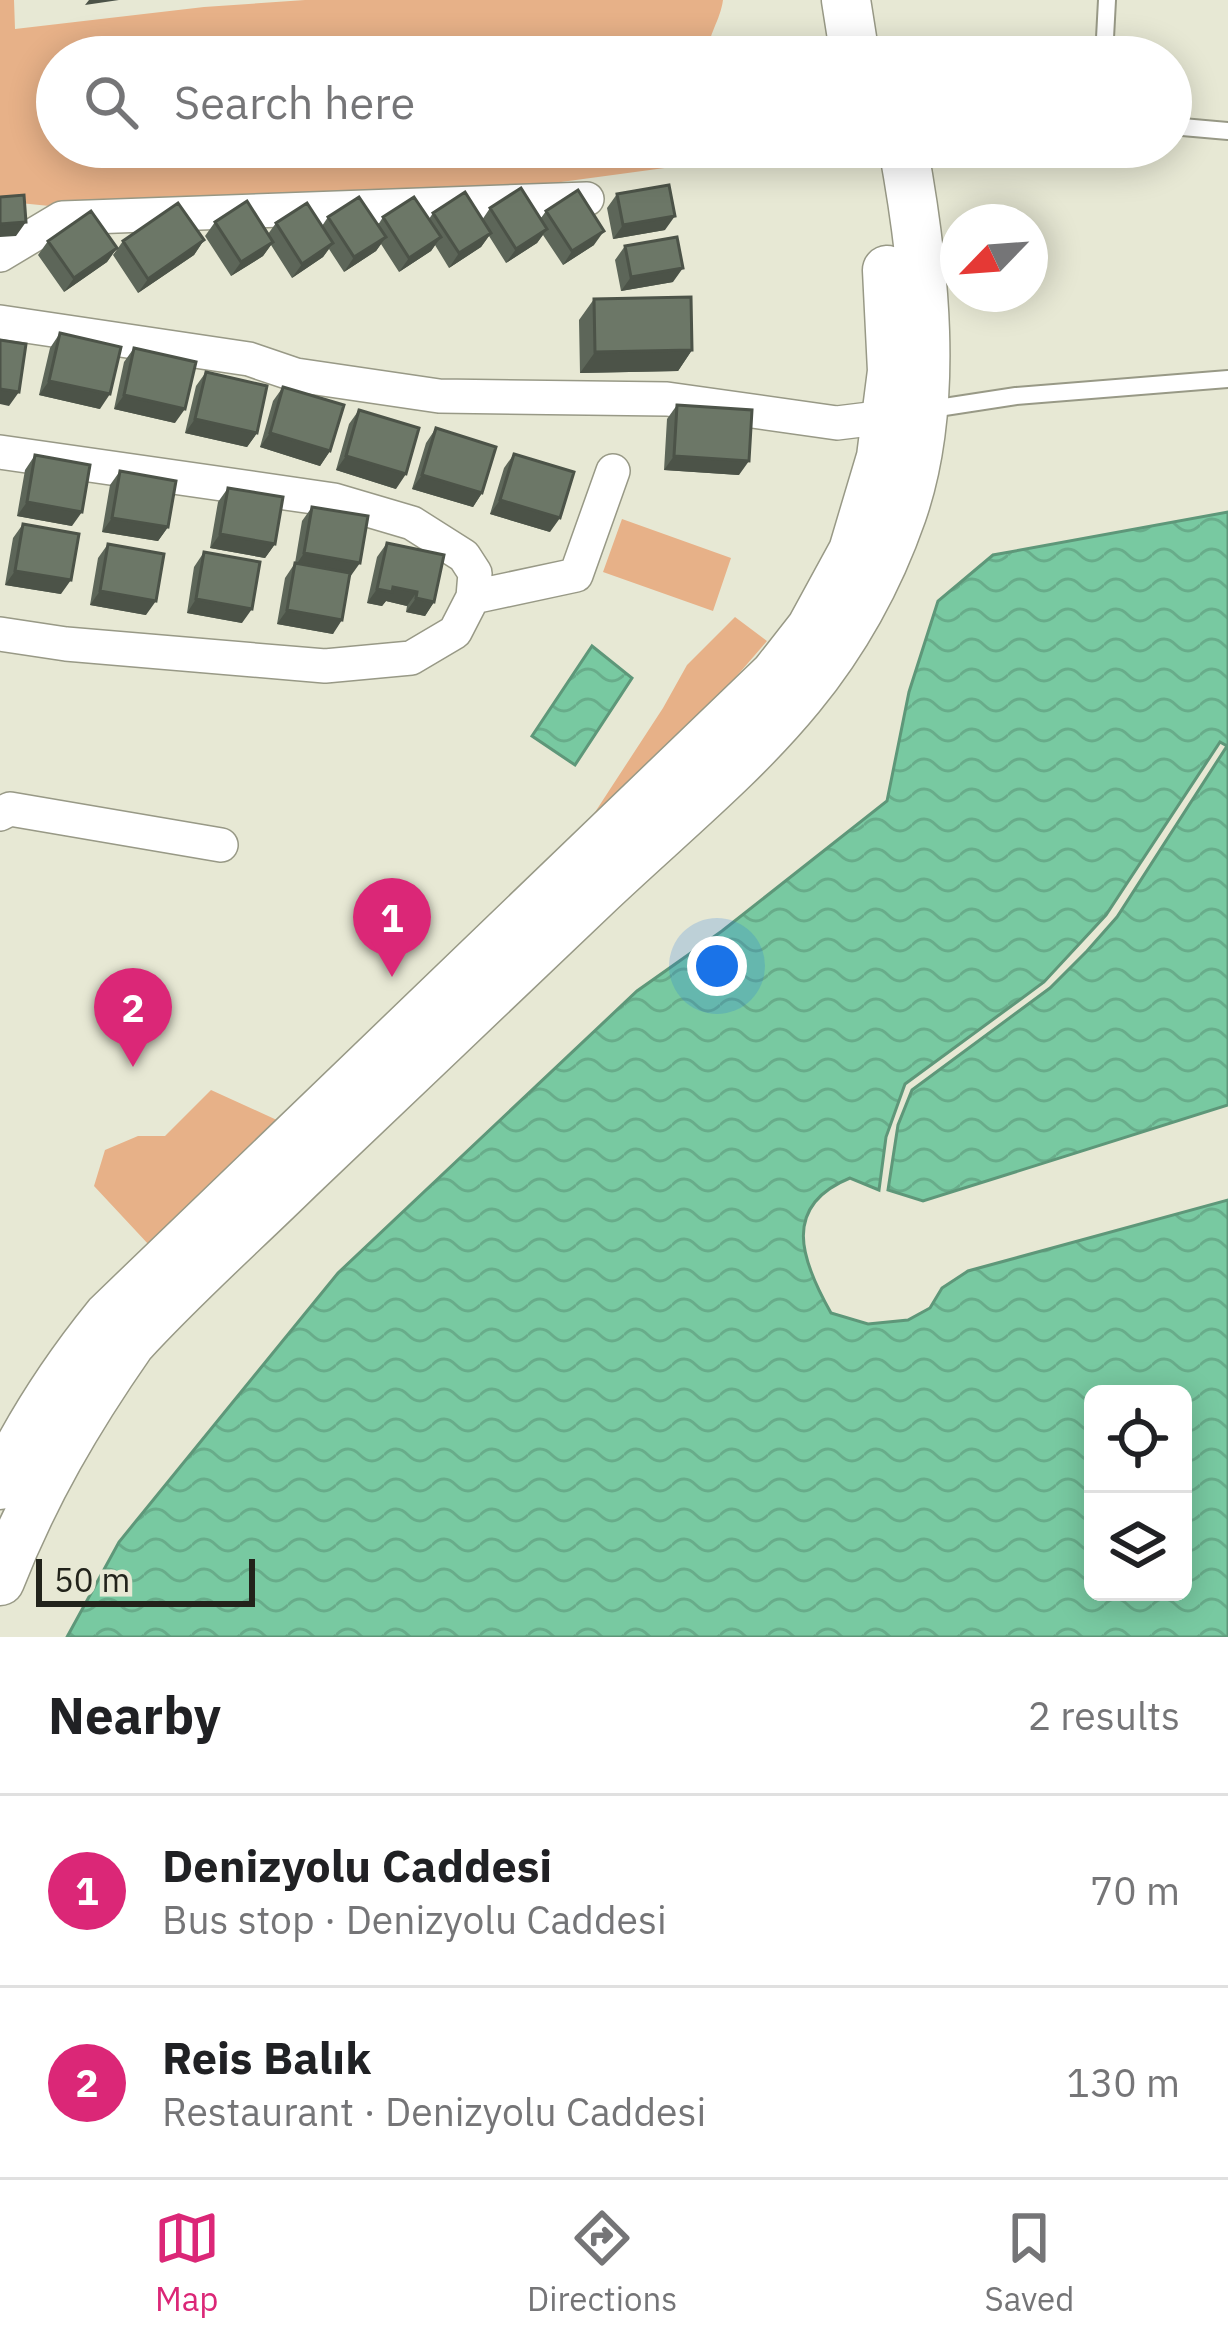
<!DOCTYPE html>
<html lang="en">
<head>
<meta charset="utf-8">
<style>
  :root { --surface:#fff; --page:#f2f2f2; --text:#202124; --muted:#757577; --line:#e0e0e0; --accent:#db2777 }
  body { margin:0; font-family:"IBM Plex Sans",sans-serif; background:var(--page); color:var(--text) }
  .controls { position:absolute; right:36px; bottom:36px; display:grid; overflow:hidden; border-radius:18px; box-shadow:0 6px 30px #0003 }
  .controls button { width:108px; height:108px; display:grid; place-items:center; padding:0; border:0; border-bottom:3px solid var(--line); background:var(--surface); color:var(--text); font:60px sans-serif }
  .compass { position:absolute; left:940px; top:204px; width:108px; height:108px; border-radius:50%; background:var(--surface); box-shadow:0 6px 30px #0003; rotate:245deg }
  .scale { position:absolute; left:36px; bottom:30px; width:219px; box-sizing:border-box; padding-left:12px; border:6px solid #22231b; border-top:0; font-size:33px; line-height:42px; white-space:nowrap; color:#22231b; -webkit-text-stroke:9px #e7e8d4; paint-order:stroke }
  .you { position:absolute; left:717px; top:966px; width:42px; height:42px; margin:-30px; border:9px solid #fff; border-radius:50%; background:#1a73e8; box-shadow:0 0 0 18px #1a73e833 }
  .badge { display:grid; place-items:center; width:78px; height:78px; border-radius:50%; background:var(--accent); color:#fff; font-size:39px; font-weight:700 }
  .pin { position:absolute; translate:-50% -99px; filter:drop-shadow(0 3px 6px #0008) }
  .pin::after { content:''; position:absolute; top:63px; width:42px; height:36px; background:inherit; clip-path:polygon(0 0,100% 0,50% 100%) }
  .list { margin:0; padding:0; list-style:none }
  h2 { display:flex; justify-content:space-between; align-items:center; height:156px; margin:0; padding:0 48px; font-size:51px }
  h2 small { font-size:39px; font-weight:400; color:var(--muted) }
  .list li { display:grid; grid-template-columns:78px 1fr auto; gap:36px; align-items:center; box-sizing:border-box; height:192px; padding:0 48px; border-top:3px solid var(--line) }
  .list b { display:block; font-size:45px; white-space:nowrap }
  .list p { margin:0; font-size:39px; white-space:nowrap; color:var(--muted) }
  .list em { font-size:39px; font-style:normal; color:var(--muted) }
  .icon { flex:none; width:66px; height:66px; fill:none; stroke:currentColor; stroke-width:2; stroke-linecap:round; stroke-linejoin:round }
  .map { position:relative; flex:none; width:1228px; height:1637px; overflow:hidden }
  .search { position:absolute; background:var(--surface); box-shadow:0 6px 30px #0003; left:36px; right:36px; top:36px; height:132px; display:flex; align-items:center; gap:30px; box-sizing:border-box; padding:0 42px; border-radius:66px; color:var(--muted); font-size:45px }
  .sheet { height:540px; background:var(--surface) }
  nav { display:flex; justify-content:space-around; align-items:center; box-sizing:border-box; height:168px; border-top:3px solid var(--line); background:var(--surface); font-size:33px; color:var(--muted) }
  nav a { display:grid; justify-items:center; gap:6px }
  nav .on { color:var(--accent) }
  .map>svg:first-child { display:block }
  .grass { fill:#e7b188 }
  .water { fill:url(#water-waves); stroke:#5e9779; stroke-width:3; fill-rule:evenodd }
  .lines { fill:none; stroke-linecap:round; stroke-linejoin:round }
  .lane-casing { stroke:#989986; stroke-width:20 }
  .street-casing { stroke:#989986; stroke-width:36 }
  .secondary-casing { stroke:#989986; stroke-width:51 }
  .lane { stroke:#fff; stroke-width:16 }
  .street { stroke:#fff; stroke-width:33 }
  .secondary { stroke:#fff; stroke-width:48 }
  .wall { fill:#5d6659 }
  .shaded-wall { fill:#4c5348 }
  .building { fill:#6c7767; stroke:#4c5348; stroke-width:3 }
</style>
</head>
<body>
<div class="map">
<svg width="1228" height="1637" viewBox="0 0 1228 1637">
  <defs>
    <pattern id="water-waves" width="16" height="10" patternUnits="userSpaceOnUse" patternTransform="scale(3)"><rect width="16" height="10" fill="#78c9a1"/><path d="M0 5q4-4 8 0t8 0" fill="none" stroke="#68ac8a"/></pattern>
  </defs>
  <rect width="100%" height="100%" fill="#e7e8d4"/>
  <path class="grass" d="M0,0H14L15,29L204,7L305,0H723C720,22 707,35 708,57H57V147H709V162L561,182L526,201L139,215L0,201Z
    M622,519L731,558L713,611L603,572Z
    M735,617L767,641L697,722L586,826L663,708L687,665Z
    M211,1090L279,1121L150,1246L94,1186L105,1150L138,1136H165Z"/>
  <path class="water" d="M1228,512V1105L923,1201L888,1190L898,1125L912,1090L1050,988L1087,951L1117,917L1227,746L1220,742L1106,915L1044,982L905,1084L886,1137L879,1190L850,1178C781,1206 801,1260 831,1313L868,1324L908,1320L930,1308L942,1288L968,1271L1228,1200V1637H67L119,1542L338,1273L637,991L722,931L887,801L909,692L938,601L993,555ZM1093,1394H1183V1592H1093Z
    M592,646L632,678L575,765L532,736Z"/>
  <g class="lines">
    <defs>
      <path id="lane" d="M1104,57L1107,0
        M1171,126L1228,131
        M925,410L1016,396L1228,379"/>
      <path id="street" d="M0,255L62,218L587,199
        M0,322L249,359L296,375L439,396L667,399L837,423L886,417
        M0,452L334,500L412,523L464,556L475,573L473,597L455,632L411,658L325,666L66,644L0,634
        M473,597L576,575L613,471
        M0,814L10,809L221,845"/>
      <path id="secondary" d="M846,0L855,57
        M0,1485C29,1424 65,1369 108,1316L775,674L811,628L853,551L881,457L892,371L887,270
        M0,1581C34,1494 78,1419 131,1343C184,1285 243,1233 299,1178C397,1084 496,991 594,897C726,772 839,695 902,514C941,403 924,261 903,147"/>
    </defs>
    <use href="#lane" class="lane-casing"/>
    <use href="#street" class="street-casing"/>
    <use href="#secondary" class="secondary-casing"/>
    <use href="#lane" class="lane"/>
    <use href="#street" class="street"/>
    <use href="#secondary" class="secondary"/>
  </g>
  <path class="wall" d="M617,194L665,230L613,239L607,208Z
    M490,208L541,218L546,211L594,245L563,265L543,235L537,243L506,263L489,236L481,247L449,268L435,245L431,251L399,272L381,244L376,251L344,272L329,249L323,257L292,278L271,245L263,256L231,276L205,236L215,222L268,234L276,223L322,226L328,217L378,225L383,217L429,219L433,213L482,220Z
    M204,240L194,255L138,293L113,255L123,241Z
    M48,241L117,248L107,262L64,292L38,255Z
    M625,246L673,282L621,291L615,260Z
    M594,299L692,350L678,371L580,373L579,320Z
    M60,333L100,409L39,395L50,348Z
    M134,348L175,423L114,409L124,362Z
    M206,372L257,433L247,447L185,433L196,386Z
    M283,387L330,451L320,466L260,447L273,401Z
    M677,405L739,475L664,470L667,419Z
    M359,410L396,489L336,470L349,424Z
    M436,428L482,493L473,507L412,489L426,443Z
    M514,454L550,532L490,514L504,468Z
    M35,455L72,526L17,516L25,470Z
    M120,471L168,527L158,541L102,532L110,485Z
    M228,488L275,544L265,558L210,548L218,502Z
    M312,507L350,577L333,634L277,624L285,578L295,563L302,521Z
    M23,524L61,594L5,585L13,538Z
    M387,543L434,602L425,616L406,612L407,606L386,601L382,606L367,603L377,557Z
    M108,544L146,615L90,605L98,558Z
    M204,552L242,623L187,613L194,567Z"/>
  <path class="shaded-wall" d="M89,0H119L85,5Z
    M675,216L665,230L613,239L623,225Z
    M26,222L16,236L0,237V224Z
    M547,229L537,243L506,263L516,249Z
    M604,231L594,245L563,265L572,251Z
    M491,233L481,247L449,268L459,253Z
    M386,237L376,251L344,272L354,257Z
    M441,237L431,251L399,272L409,258Z
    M204,240L194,255L138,293L148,279Z
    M273,242L263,256L231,276L241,262Z
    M333,243L323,257L292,278L302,264Z
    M117,248L107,262L64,292L74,278Z
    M683,268L673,282L621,291L631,277Z
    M692,350L678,371L580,373L595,352Z
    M49,381L110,394L100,409L39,395Z
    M0,389L19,392L9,406L0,404Z
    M124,395L185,409L175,423L114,409Z
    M195,419L257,433L247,447L185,433Z
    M270,433L330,451L320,466L260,447Z
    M346,456L406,474L396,489L336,470Z
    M674,456L749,461L739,475L664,470Z
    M422,475L482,493L473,507L412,489Z
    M500,500L560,518L550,532L490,514Z
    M27,502L82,512L72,526L17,516Z
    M112,518L168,527L158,541L102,532Z
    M220,534L275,544L265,558L210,548Z
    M304,553L360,563L350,577L294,568Z
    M15,571L71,580L61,594L5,585Z
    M393,587L417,592L407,606L386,601L382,606L367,603L377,589Z
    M100,591L156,601L146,615L90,605Z
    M416,598L434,602L425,616L406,612Z
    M196,599L252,609L242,623L187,613Z
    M287,610L342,620L333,634L277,624Z"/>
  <path class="building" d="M669,185L675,216L623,225L617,194Z
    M521,188L547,229L516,249L490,208Z
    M578,190L604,231L572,251L546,211Z
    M465,192L491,233L459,253L433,213Z
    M24,195L26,222L0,224V197Z
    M359,197L386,237L354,257L328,217Z
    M414,197L441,237L409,258L383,217Z
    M247,201L273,242L241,262L215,222Z
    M178,203L204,240L148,279L123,241Z
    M307,203L333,243L302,264L276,223Z
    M91,211L117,248L74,278L48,241Z
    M677,237L683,268L631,277L625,246Z
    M691,297L692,350L595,352L594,299Z
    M60,333L121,347L110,394L49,381Z
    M0,340L26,344L19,392L0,389Z
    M134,348L196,362L185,409L124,395Z
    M206,372L267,386L257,433L195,419Z
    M283,387L344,405L330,451L270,433Z
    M677,405L752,410L749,461L674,456Z
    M359,410L419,428L406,474L346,456Z
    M436,428L496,447L482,493L422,475Z
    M514,454L574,472L560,518L500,500Z
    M35,455L90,465L82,512L27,502Z
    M120,471L176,481L168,527L112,518Z
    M228,488L283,497L275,544L220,534Z
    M312,507L368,516L360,563L304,553Z
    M23,524L79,534L71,580L15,571Z
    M387,543L444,555L434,602L416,598L417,592L393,587L392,592L377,589Z
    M108,544L164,554L156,601L100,591Z
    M204,552L260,562L252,609L196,599Z
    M295,563L350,573L342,620L287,610Z"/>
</svg>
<div class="controls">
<button><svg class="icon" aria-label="locate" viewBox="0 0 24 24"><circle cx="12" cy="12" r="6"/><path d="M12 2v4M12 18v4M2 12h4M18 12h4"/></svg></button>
<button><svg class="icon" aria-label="layers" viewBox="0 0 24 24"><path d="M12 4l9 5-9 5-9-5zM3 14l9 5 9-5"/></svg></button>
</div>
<svg class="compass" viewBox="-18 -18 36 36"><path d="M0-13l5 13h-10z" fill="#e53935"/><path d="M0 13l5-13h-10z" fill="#757577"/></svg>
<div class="scale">50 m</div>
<div class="you"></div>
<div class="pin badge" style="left:392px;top:977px">1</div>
<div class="pin badge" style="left:133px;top:1067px">2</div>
<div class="search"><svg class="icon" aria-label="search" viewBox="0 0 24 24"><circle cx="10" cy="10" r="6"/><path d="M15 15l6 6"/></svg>Search here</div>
</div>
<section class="sheet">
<h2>Nearby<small>2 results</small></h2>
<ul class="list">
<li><span class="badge">1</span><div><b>Denizyolu Caddesi</b><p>Bus stop · Denizyolu Caddesi</p></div><em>70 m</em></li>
<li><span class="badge">2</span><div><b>Reis Balık</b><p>Restaurant · Denizyolu Caddesi</p></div><em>130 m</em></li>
</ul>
</section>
<nav>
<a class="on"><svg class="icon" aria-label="map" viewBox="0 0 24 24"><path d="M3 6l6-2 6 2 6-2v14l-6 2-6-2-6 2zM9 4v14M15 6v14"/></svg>Map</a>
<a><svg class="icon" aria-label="directions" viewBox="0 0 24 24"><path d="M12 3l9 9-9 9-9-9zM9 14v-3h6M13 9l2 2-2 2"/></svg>Directions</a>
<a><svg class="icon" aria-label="saved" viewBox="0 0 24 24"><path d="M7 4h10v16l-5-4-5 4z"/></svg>Saved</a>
</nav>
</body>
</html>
